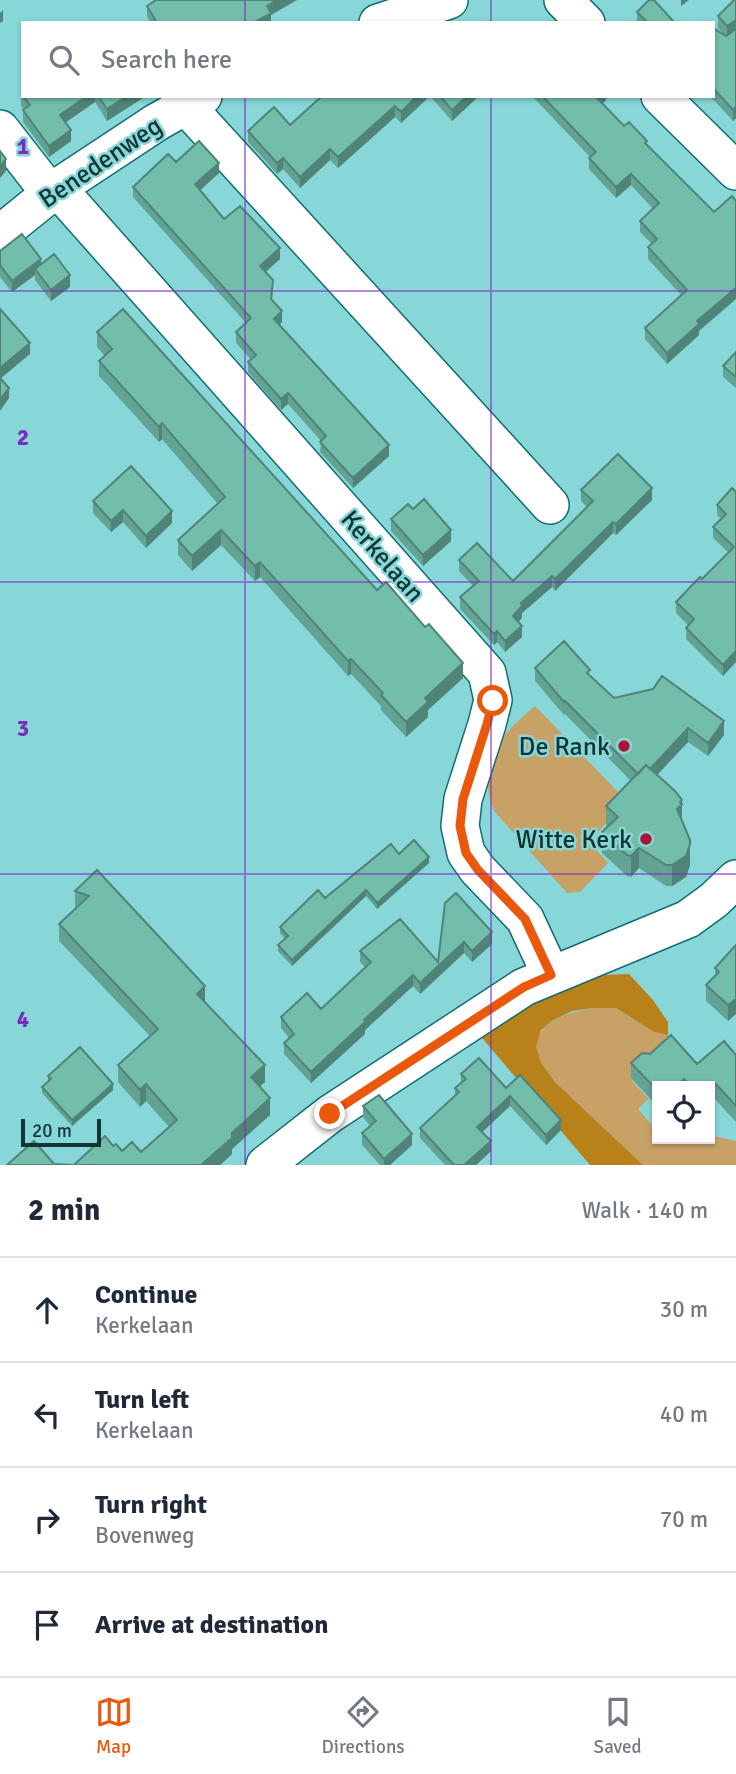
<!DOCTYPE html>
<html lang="en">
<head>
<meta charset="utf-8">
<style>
  :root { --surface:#fff; --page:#f6f6f7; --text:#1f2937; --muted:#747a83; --line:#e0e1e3; --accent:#ea580c }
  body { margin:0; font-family:Signika,sans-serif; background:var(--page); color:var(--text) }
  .controls { position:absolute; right:21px; bottom:21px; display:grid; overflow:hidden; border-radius:0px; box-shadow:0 2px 5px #0004 }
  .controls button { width:63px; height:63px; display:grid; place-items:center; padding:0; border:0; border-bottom:2px solid var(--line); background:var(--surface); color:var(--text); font:35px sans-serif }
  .scale { position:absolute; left:21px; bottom:18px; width:80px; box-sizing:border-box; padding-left:7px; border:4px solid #123435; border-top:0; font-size:19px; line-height:24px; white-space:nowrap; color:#123435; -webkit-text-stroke:5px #87d7d8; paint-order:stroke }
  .stop { position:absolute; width:21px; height:21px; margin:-16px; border:5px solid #ea580c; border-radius:50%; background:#fff }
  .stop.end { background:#ea580c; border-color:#fff; box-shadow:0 2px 7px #0008 }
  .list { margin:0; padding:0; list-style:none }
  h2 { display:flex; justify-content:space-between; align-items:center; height:91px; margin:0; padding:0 28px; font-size:30px }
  h2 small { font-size:23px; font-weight:400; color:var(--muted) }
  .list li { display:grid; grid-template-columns:46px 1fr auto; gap:21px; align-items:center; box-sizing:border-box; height:105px; padding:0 28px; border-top:2px solid var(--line) }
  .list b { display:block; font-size:26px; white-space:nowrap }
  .list p { margin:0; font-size:23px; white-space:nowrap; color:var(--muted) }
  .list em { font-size:23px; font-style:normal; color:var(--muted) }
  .icon { flex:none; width:38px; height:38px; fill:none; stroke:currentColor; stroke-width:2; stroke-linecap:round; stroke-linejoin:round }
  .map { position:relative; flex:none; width:736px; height:1165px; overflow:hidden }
  .search { position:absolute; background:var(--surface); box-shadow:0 2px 5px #0004; left:21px; right:21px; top:21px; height:77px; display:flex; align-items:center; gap:18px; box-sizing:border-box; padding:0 24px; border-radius:0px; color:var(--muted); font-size:26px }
  .sheet { height:511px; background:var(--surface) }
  nav { display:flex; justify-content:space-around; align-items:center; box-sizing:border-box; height:98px; border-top:2px solid var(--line); background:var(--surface); font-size:19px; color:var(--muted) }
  nav a { display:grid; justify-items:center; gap:4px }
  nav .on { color:var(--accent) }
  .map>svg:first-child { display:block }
  .green { fill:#c8a167 }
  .forest { fill:#b8811a }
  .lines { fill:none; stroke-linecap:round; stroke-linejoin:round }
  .minor-casing { stroke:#126d6f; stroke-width:40 }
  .minor { stroke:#fff; stroke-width:37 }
  .wall { fill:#63a393 }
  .shaded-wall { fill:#508478 }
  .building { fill:#73bdab; stroke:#508478; stroke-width:2 }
  .route { stroke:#ea580c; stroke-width:9 }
  .grid { fill:none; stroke:#7b2cbf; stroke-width:2; stroke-opacity:0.55 }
  .poi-dot { fill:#aa1436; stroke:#87d7d8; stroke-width:2.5 }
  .labels { text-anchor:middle; stroke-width:5; stroke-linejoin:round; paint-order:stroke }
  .street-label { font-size:26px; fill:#123435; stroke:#87d7d8 }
  .poi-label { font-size:26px; fill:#123435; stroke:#87d7d8; text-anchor:end }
  .grid-label { font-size:23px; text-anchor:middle; font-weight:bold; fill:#7b2cbf; stroke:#87d7d8; stroke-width:5; stroke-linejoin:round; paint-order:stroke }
</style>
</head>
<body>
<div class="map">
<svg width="736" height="1165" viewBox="0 0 736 1165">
  <rect width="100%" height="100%" fill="#87d7d8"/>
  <path class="green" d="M535,706L617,791L620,798L621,807L589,842L608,863L580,892L567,893L494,811C486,791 486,778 494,758C497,751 498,743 503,737C512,726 523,716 535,706Z
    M592,1008H616L654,1032L668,1035L672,1045L632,1081L649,1099L638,1109L653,1126L657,1123V1139H710V1135L736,1141V1165H643C624,1147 606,1130 587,1112C572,1097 553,1083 542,1065C520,1028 564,1013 592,1008Z"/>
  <path class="forest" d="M629,974L653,1000L668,1022V1035L654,1032L616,1008H592L572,1011L552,1021L541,1030L536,1047L541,1063L555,1082L643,1165H590L477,1032L537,998L600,975Z"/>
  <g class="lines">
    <defs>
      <path id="minor" d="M563,0L586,23
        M378,23L449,0
        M660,96L736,171
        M186,106L550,505
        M0,129L50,193
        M57,188L487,673L493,700L487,724L463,799L460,826L466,853L478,870L525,919L551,975
        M0,234L57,188L157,122L203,96
        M265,1165L330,1114L524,987L688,919L714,900L736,879"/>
    </defs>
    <use href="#minor" class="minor-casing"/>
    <use href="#minor" class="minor"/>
  </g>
  <path class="wall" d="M736,0V118L733,121L710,96H713V28L724,35L718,28V16Z
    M147,6L271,15V23H151L147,17Z
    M637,12L675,23H637Z
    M21,94L23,96H146L107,121L95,102L65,123L71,141L49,157L23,122V110L24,109L21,106Z
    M322,96H430L401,123L395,117L338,168L330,160L300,188L283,169L277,174L248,142V131L290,125Z
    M430,96H479L452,121Z
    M532,96H606V100L602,104L624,126L647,144L699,331V335L667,364L645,339V328L681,295L648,259V247L652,244L640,232V221L653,209L631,185L616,198L589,169V158L590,157Z
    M176,162L219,173L200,190L224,219L280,259L265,272L273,291L272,300L282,322L279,325L389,456L353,488L320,452L321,441L288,404L281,410L248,372V362L251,360L236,343V332L246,323L133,197V187Z
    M0,251L41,264L70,287L51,301L35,280V275L12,292L0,277Z
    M97,332L377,590L463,678L428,710V717L406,737L381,710V706L351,674L348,676L260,577L255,581L221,545L192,571L178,555V540L218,504L162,439L159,442L99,376V361L105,356L97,347Z
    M736,352V388L723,377V366Z
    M581,490L652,500L616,535L613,533L555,591L552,587L522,613V618L518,622L522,637L505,652L497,642L494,645L460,609V597L473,586L459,571V560L513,581L587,507L581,501Z
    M736,492V662L723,676L686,639V628L688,625L676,613V602L702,579L729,553L713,538V527L721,519L717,515V505Z
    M93,501L172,523L146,548L123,522L111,532L93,513Z
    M413,509L451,541L423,566L391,531V519Z
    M535,668L590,676L614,698L724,735L708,756L688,742L657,775L682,821L690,865L686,877L672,886H666L639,868L631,877L627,876L602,853V832L606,828V806L631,781L565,714L564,715L535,681Z
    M399,854L429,863L377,909L366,896L292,966L278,951V945L285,939L280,933V927L325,898Z
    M97,870L205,986V1002L265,1065V1082L260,1086L270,1098V1115L232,1149V1154L220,1165H7L34,1141L54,1164L74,1165L105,1136L113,1146L116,1144L122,1151L132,1142L141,1152L169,1127L146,1101L140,1107L118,1082V1065L150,1036L59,941V924L76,909L75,908V891Z
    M445,903L492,944L472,962L464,953L420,994L413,986L365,1030V1034L311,1083L284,1054V1043L289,1038L281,1028V1017L321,1009L365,967L360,962V951L438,962Z
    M736,945L728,1021L706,1001V985L715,976V968Z
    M736,1055V1122L714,1098L710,1086H657V1106L631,1078V1063L697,1064Z
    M461,1074L506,1088L561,1130L546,1145L510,1106L482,1132L491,1151L476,1165H445L420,1138V1128L455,1096V1088L461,1083Z
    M48,1076L113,1090L72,1126L42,1093V1087L48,1081Z
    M363,1106L412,1145L390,1165H380L362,1145V1133L370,1126L363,1117Z"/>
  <path class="shaded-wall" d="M277,0H297L271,15V23H253L267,6Z
    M681,0H689L681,6Z
    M3,10V21L0,23V13Z
    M736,20V31L727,38V26Z
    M87,96H95V102L60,126V115Z
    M127,96H146L107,121V109Z
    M417,96H430L401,123V112Z
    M467,96H479L452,121V110Z
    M599,96H606V100L597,110V98Z
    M395,106V117L338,168V157Z
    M736,107V118L733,121V110Z
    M71,130V141L49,157V146Z
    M330,149V160L300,188V177Z
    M283,158V169L277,174V163Z
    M6,159V171L0,178V166Z
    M219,163V173L195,195V184Z
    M631,174V185L616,198V187Z
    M280,248V259L260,277V266Z
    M41,259V271L35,269V275L12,292V281Z
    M70,275V287L51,301V290Z
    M736,288V299L699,331V335L667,364V353L697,321Z
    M282,311V322L274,329V319Z
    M30,343V354L0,379V368Z
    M9,388V398L0,411V400Z
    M288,393V404L281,410V399Z
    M162,423V439L159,442V427Z
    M389,445V456L353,488V478Z
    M652,488V500L616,535V524Z
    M123,510V522L111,532V521Z
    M172,511V523L146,548V536Z
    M613,522V533L555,591V579Z
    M221,530V545L192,571V556Z
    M451,530V541L423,566V555Z
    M260,562V577L255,581V566Z
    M552,576V587L522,613V618L513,627V616L521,603Z
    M522,626V637L505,652V641Z
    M497,631V642L494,645V634Z
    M736,651V662L723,676V665Z
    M351,659V674L348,676V661Z
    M463,663V678L428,710V717L406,737V722L425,698Z
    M724,721V735L708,756V743Z
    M688,728V742L642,791V777Z
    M682,800V825L677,809Z
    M690,844V865L686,877L672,886V865Z
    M639,848V868L631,877V856Z
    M429,857V863L377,909V903Z
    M366,890V896L292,966V960Z
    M492,932V944L472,962V951Z
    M464,942V953L420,994V983Z
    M413,975V986L365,1030V1034L311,1083V1072L364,1020Z
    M205,986V1003L197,994Z
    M736,999V1014L728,1021V1005Z
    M265,1065V1082L251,1094V1077Z
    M684,1079V1086H676Z
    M714,1082V1098L710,1102V1086Z
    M113,1084V1090L72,1126V1120Z
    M146,1084V1101L140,1107V1090Z
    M510,1096V1106L477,1137V1127Z
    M270,1098V1115L232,1149V1154L220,1165H201L232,1133Z
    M561,1120V1130L546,1145V1135Z
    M412,1134V1145L390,1165H384V1159Z
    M491,1141V1151L476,1165H464Z"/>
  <path class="building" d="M156,0H277L267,6L271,13L253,23H152L156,21L147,6Z
    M649,0H654L675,23H648L637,12Z
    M734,0H736V20L727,26L718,16Z
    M713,28L726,36L736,29V107L733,110L713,88Z
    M23,96H87L60,115L71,130L49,146L23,110L30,105Z
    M98,96H127L107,109Z
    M322,96H417L401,112L395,106L338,157L330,149L300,177L283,158L277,163L248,131L274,107L290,125Z
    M440,96H467L452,110Z
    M542,96H599L597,98L624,126L629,122L647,141L645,143L714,212L732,196L736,201V288L697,321L699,324L667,353L645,328L687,290L648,247L657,239L640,221L659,203L631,174L616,187L589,158L596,152Z
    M199,141L219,163L195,184L224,219L240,206L280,248L260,266L273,280L271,299L282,311L274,319L389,445L353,478L320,442L326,436L288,393L281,399L248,362L256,355L236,332L251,318L133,187L168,154L176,162Z
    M0,151L6,159L0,166Z
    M22,234L41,259L12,281L0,265V251Z
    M54,254L70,275L51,290L35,269Z
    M0,309L30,343L0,368Z
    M123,309L377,590L386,582L425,627L429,624L463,663L425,698L428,702L406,722L381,695L383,693L351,659L348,661L260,562L255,566L221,530L192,556L178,540L225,497L162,423L159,427L99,361L112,349L97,332Z
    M736,352V377L723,366Z
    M0,378L9,388L0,400Z
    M618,454L652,488L616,524L613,522L555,579L552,576L521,603L522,606L513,616L522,626L505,641L497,631L494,634L460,597L479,581L459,560L477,543L513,581L593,501L581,490Z
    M131,466L172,511L146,536L123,510L111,521L93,501Z
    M732,488L736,492V651L723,665L686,628L694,619L676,602L700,577L702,579L734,547L713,527L726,514L717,505Z
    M424,499L451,530L423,555L391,519L408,504L413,509Z
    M564,641L590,670L587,673L614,698L653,689L662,676L724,721L708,743L688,728L650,769L646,765L638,774L565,701L564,702L535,668Z
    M646,765L675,791L682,800L680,802L682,804L677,809L690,840V844L686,856L672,865H666L639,848L631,856L627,855L602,832L618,817L606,806Z
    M414,840L429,857L377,903L366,890L292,960L278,945L288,936L280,927L318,890L325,898L391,844L399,854Z
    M97,870L205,986L197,994L265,1065L251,1077L270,1098L232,1133V1138L201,1165H7L34,1141L54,1164L74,1165L105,1136L113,1146L116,1144L122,1151L132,1142L141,1152L177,1120L146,1084L140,1090L118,1065L158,1029L59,924L89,896L75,891Z
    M456,893L492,932L472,951L464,942L420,983L413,975L364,1020L365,1022L311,1072L284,1043L294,1034L281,1017L307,993L321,1009L371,962L360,951L400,919L438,962L445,903Z
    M736,945V999L728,1005L706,985L719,972L715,968Z
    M671,1035L697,1064L724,1041L736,1055V1106L714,1082L710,1086H690L684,1079L676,1086H657V1090L631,1063L642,1053L650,1054Z
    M80,1047L113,1084L72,1120L42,1087L51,1079L48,1076Z
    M479,1058L506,1088L520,1075L561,1120L546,1135L510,1096L477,1127L491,1141L464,1165H454L420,1128L459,1092L455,1088L466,1079L461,1074Z
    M379,1095L412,1134L384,1159L362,1133L376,1121L363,1106Z"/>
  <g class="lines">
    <path class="route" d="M330,1114L524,987L551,975L525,919L478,870L466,853L460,826L463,799L487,724L493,701"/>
  </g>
  <path class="grid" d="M245,0V23M491,0V23M245,96V1165M491,96V1165M0,291H736M0,582H736M0,874H736"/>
  <g class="poi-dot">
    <circle cx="624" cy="746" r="7"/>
    <circle cx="646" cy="839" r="7"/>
  </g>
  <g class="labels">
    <g class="street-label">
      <text transform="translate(100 162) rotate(-34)" y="9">Benedenweg</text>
      <text transform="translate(383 556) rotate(49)" y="9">Kerkelaan</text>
    </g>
    <g class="poi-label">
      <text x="610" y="755">De Rank</text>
      <text x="632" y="848">Witte Kerk</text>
    </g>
  </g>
  <g class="grid-label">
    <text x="23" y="154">1</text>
    <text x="23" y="445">2</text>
    <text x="23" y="736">3</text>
    <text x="23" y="1027">4</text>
  </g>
</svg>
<div class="controls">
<button><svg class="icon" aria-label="locate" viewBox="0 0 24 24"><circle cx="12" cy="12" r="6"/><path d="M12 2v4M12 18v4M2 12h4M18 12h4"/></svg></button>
</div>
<div class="scale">20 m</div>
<div class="stop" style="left:493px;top:701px"></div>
<div class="stop end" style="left:330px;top:1114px"></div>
<div class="search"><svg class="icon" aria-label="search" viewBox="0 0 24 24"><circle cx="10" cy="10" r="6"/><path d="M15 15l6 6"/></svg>Search here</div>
</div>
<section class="sheet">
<h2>2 min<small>Walk · 140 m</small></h2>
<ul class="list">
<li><svg class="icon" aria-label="ahead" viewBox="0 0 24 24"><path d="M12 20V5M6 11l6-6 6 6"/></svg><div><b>Continue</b><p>Kerkelaan</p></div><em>30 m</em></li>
<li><svg class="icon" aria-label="left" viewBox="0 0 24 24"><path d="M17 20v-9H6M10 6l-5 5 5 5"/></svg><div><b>Turn left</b><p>Kerkelaan</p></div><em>40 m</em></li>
<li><svg class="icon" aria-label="right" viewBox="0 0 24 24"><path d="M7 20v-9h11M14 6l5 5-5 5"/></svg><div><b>Turn right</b><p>Bovenweg</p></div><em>70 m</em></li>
<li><svg class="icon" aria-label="arrive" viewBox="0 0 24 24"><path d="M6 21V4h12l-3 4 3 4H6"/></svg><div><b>Arrive at destination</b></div></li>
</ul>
</section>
<nav>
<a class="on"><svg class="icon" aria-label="map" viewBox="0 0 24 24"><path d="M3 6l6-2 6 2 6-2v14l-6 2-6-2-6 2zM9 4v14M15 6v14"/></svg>Map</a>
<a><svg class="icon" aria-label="directions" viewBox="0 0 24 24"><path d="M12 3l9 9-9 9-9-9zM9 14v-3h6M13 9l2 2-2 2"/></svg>Directions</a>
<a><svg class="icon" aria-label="saved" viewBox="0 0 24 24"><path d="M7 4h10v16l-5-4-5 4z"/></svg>Saved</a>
</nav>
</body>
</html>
